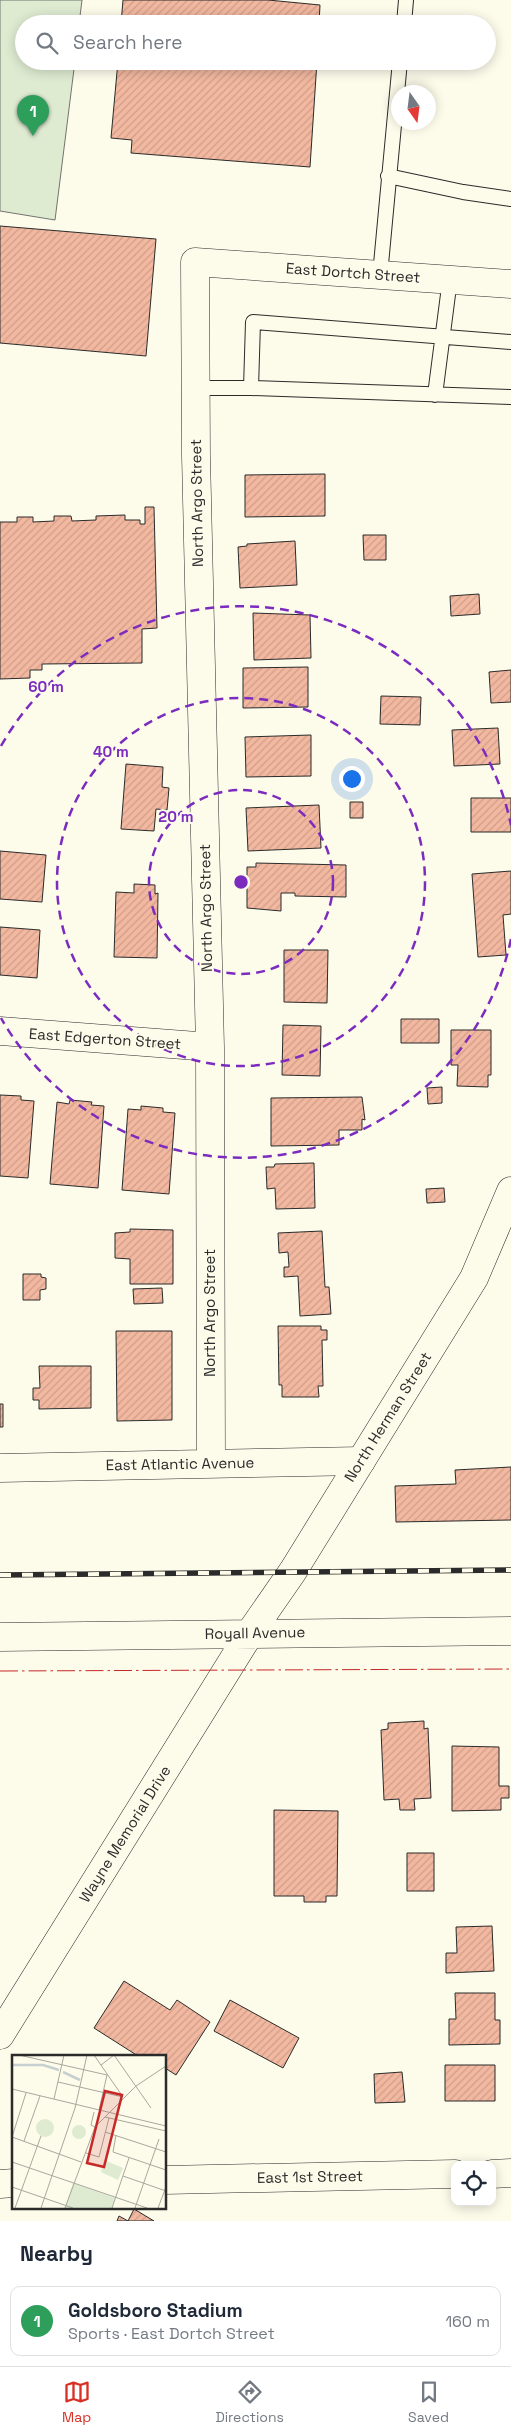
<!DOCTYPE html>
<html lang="en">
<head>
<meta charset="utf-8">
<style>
  :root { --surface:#fff; --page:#f6f6f7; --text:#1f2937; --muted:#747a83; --line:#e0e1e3; --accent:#d93025 }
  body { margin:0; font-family:"Space Grotesk",sans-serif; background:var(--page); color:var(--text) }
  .controls { position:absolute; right:15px; bottom:15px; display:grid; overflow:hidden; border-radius:10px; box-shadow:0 2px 12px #0003 }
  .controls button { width:45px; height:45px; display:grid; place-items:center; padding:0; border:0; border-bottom:1px solid var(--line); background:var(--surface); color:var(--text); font:25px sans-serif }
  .compass { position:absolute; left:391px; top:85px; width:45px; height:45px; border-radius:50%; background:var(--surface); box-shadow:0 2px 12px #0003; rotate:166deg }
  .you { position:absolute; left:351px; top:778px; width:18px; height:18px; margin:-12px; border:4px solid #fff; border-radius:50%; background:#1a73e8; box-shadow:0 0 0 8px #1a73e833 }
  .badge { display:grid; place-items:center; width:32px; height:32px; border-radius:50%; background:var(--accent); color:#fff; font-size:16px; font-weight:700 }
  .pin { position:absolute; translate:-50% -41px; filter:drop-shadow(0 1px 2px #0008) }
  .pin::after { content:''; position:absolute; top:26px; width:18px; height:15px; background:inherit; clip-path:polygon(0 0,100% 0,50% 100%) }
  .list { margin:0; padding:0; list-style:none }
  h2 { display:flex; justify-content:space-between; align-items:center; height:65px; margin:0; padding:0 20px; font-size:21px }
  h2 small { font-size:16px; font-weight:400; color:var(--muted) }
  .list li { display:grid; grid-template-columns:32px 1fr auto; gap:15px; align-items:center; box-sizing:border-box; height:70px; margin:0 10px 10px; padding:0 10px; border:1px solid var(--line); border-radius:10px }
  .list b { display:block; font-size:19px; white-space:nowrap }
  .list p { margin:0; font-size:16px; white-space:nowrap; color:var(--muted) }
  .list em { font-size:16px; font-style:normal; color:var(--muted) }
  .icon { flex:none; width:28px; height:28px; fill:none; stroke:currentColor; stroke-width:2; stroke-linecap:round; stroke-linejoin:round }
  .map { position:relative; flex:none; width:511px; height:2221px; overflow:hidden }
  .search { position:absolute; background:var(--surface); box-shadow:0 2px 12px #0003; left:15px; right:15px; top:15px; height:55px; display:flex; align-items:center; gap:12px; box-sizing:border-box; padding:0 18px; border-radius:28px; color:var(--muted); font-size:19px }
  .sheet { height:145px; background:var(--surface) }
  nav { display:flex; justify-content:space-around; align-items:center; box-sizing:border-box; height:70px; border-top:1px solid var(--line); background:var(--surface); font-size:14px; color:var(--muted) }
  nav a { display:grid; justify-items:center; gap:2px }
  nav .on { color:var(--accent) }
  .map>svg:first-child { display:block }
  .garden { fill:#deebd1; stroke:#74746e }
  .building { fill:url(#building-hatch); stroke:#2b2b2b }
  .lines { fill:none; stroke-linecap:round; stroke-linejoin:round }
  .lane-casing { stroke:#2b2b2b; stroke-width:16 }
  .street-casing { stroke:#2b2b2b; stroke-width:29 }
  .secondary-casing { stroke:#2b2b2b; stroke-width:29 }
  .lane { stroke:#fdfbea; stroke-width:14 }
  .street { stroke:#fdfbea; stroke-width:28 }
  .secondary { stroke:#fdfbea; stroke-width:28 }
  .rail-casing { stroke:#2b2b2b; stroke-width:5.5 }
  .rail { stroke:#fdfbea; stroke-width:4; stroke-dasharray:11; stroke-linecap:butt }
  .power { stroke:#c62828; stroke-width:1; stroke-dasharray:18 4 2.5 4; stroke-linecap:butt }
  .ring { fill:none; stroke:#7b2cbf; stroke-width:2.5; stroke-dasharray:9 6 }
  .labels { text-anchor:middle; stroke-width:4; stroke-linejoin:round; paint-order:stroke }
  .street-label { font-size:15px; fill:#2b2b2b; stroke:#fdfbea }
  .inset-river { fill:none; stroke:#c7d0d0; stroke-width:2.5 }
  .inset-road { fill:none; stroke:#a9a89e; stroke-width:1 }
  .view { fill:#c62828; fill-opacity:0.15; stroke:#c62828; stroke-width:2.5 }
  .inset-edge { fill:none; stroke:#2b2b2b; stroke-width:2.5 }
  .centre { fill:#7b2cbf; stroke:#fdfbea; stroke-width:2.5 }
  .ring-label { font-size:15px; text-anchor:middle; font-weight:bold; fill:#7b2cbf; stroke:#fdfbea; stroke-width:4; stroke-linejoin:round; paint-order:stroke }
</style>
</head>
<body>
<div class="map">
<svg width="511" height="2221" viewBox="0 0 511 2221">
  <defs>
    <pattern id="building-hatch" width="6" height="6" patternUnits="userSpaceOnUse" patternTransform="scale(1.25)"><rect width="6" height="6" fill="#f2b8a0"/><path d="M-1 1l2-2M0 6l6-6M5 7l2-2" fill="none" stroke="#d09e8a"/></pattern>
  </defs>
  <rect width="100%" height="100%" fill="#fdfbea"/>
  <path class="garden" d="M0,0H82L79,24H24V61H75L55,220L0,211Z"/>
  <path class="building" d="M123,0H268L320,5L319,24H121Z
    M118,61H317L310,167L131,153L132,140L111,138Z
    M0,226L156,239L146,356L0,343Z
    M325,474V516L245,517V475Z
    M145,507H154L157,628L142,629V663L42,664V670H30V678L0,679V522H17V517H33V522L54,521V516H71L72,521L96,520V516L125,515V520H140V524H145Z
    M363,535H386V560H364Z
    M295,541L297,585L240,588L238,547L247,546V544Z
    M479,594L480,614L451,616L450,596Z
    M253,613L310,615L311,658L254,660Z
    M308,667V707L243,708V668Z
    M511,670V702L491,703L489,672Z
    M381,696L421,697L420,725L380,724Z
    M498,728L500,764L454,766L452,730Z
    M311,735V776L246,777L245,737Z
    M126,764L163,767L162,787L169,788L167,810L156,809L154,831L121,829Z
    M471,798H511V832H471Z
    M350,802H363V818H350Z
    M319,805L321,848L248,851L246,808Z
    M0,851L46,855L42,902L0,899Z
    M256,863L346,865V897L295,896V893H281V911L247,908V867H256Z
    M511,871V914L503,915L506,955L478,957L472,874Z
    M134,884L155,885V894L158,893L157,958L114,957L116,892L134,893Z
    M0,927L40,930L37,978L0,975Z
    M284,950H328L327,1003L284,1002Z
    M401,1019H439V1043H401Z
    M283,1025L321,1026L320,1076L282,1075Z
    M451,1030H491V1075H488V1087L457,1086L458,1065H451Z
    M442,1087V1103L428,1104L427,1088Z
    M0,1095L21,1096V1100L34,1101L28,1178L0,1176Z
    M362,1097L365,1120L362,1119V1130H339V1145L271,1146V1098Z
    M70,1100L92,1102L91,1105L104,1106L98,1188L50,1184L57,1102L69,1104Z
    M141,1106L163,1108V1112L175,1113L169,1194L122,1190L128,1109L141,1110Z
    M314,1163L315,1208L276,1209L275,1188L267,1189L266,1167H274L275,1164Z
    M444,1188L445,1202L427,1203L426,1189Z
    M130,1229L173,1230V1284H130V1259L115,1258V1233L130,1232Z
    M322,1231L325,1287H329L331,1314L300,1316L298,1276L284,1277V1267H289L288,1252L279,1253L278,1233Z
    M23,1274H41V1277L46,1278V1289L40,1290V1300H23Z
    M162,1288L163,1303L134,1304L133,1289Z
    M278,1326H321V1330H327V1340H322L323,1386H318L319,1397H282V1385H279Z
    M116,1331H172V1420L117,1421Z
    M39,1366H91V1408L39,1409V1400H33V1388H40Z
    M0,1404H3V1427H0Z
    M511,1467V1520L396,1522L395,1486L456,1484L455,1470Z
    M424,1721V1729L428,1728L431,1798L414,1799L415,1810H400L399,1799L384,1800L381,1730L388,1729V1723Z
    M452,1746L499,1747V1786H509V1798H501V1810L452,1811Z
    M274,1810L338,1811L337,1896H326V1902H304V1896H274Z
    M407,1853H434V1891H407Z
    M492,1926L494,1971L446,1973V1953H457L456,1927Z
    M124,1981L170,2010L177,2000L210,2022L176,2075L165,2068V2056H138L94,2028Z
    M455,1993H495V2020H500V2044L449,2045V2019H456Z
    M230,2000L299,2038L283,2068L214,2031Z
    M445,2065H495V2101H445Z
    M402,2072L405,2102L375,2103L374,2074Z
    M134,2209L154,2221H117L119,2216L128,2221Z"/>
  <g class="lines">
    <defs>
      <path id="lane" d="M404,24L406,0
        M388,176L463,192L511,199
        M380,275L400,61
        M511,342L253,322L251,388L511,397
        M196,388H251
        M435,395L450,279"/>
      <path id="street" d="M0,1031L210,1047
        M211,1463L210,1047L196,456L195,262L511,284
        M0,1468L361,1461
        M492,2174L511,2173
        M165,2180L455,2174
        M0,2184L14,2183"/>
      <path id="secondary" d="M0,1637L511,1631
        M0,2035L250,1633L293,1571L474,1278L511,1191"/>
    </defs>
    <use href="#lane" class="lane-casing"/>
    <use href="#street" class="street-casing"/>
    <use href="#secondary" class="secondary-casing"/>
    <use href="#lane" class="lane"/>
    <use href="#street" class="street"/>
    <use href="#secondary" class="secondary"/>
    <defs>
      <path id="rail" d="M0,1575L511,1570"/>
    </defs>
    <use href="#rail" class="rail-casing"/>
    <use href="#rail" class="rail"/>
    <path class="power" d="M0,1671L511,1669"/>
  </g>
  <g class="ring">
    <circle cx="241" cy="882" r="92"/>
    <circle cx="241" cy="882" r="184"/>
    <path d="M511 939A276 276 0 0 1 1 1018M1 746A276 276 0 0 1 511 825"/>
  </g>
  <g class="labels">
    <g class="street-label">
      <text transform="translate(353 273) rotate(4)" y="5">East Dortch Street</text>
      <text transform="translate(197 503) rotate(-91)" y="5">North Argo Street</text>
      <text transform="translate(206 908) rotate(-91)" y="5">North Argo Street</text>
      <text transform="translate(105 1039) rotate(4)" y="5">East Edgerton Street</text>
      <text transform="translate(210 1313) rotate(-90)" y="5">North Argo Street</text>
      <text transform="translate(388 1417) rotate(-58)" y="5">North Herman Street</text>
      <text transform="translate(180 1464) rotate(-1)" y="5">East Atlantic Avenue</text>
      <text transform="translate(255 1633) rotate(-1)" y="5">Royall Avenue</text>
      <text transform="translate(125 1834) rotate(-58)" y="5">Wayne Memorial Drive</text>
      <text transform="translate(310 2177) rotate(-1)" y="5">East 1st Street</text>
    </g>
  </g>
  <g transform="translate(12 2055)">
    <rect width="154" height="154" fill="#fdfbea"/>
    <path d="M61,128L103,143L100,153H53Z" fill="#deebd1"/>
    <path d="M24 73a9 9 0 1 1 18 0a9 9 0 1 1-18 0ZM60 77a7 7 0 1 1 14 0a7 7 0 1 1-14 0ZM92,105L111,113L106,125L89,117Z" fill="#deebd1"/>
    <path class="inset-river" d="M0,10H31L47,15M51,17L68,25"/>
    <path class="inset-road" d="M7,0L95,20L87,55M82,0L111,42M102,0L139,53M89,10L102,0M46,27L111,42M0,34L154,71M42,44L52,0M82,57L79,70L83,72M93,62L154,76M93,77L154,97M104,80L101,97L154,115M0,82L69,107M0,82L14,38M12,86L28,41M74,98L87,102L97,63M0,107L135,153M111,121L154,136M0,132L61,153M3,153L29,81M29,153L63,53L75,0M53,153L83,72L124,31L154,11M100,153L117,103M123,153L147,84M146,153L154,132"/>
    <path class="view" d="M93,36L110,40L92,112L75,108Z"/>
    <rect width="154" height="154" class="inset-edge"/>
  </g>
  <circle cx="241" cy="882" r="8" class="centre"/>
  <g class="ring-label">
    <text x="46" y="692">60 m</text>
    <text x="111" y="757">40 m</text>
    <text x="176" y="822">20 m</text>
  </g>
</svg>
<div class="controls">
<button><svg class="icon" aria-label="locate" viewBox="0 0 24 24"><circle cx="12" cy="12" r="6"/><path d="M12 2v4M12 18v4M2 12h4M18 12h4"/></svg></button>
</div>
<svg class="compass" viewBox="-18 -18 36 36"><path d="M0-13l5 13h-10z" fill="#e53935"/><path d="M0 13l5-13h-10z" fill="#747a83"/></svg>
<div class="you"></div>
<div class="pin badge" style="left:33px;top:136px;background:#2e9e5b">1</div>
<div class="search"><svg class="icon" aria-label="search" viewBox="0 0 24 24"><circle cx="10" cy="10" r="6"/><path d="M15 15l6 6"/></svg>Search here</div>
</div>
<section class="sheet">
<h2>Nearby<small></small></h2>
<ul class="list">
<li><span class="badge" style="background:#2e9e5b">1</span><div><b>Goldsboro Stadium</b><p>Sports · East Dortch Street</p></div><em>160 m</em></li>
</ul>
</section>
<nav>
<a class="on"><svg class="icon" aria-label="map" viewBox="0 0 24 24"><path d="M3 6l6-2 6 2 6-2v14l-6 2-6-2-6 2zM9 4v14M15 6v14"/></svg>Map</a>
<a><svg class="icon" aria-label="directions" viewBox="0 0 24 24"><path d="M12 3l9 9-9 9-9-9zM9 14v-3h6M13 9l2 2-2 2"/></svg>Directions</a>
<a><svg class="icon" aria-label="saved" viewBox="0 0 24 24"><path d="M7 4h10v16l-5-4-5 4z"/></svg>Saved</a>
</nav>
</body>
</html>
